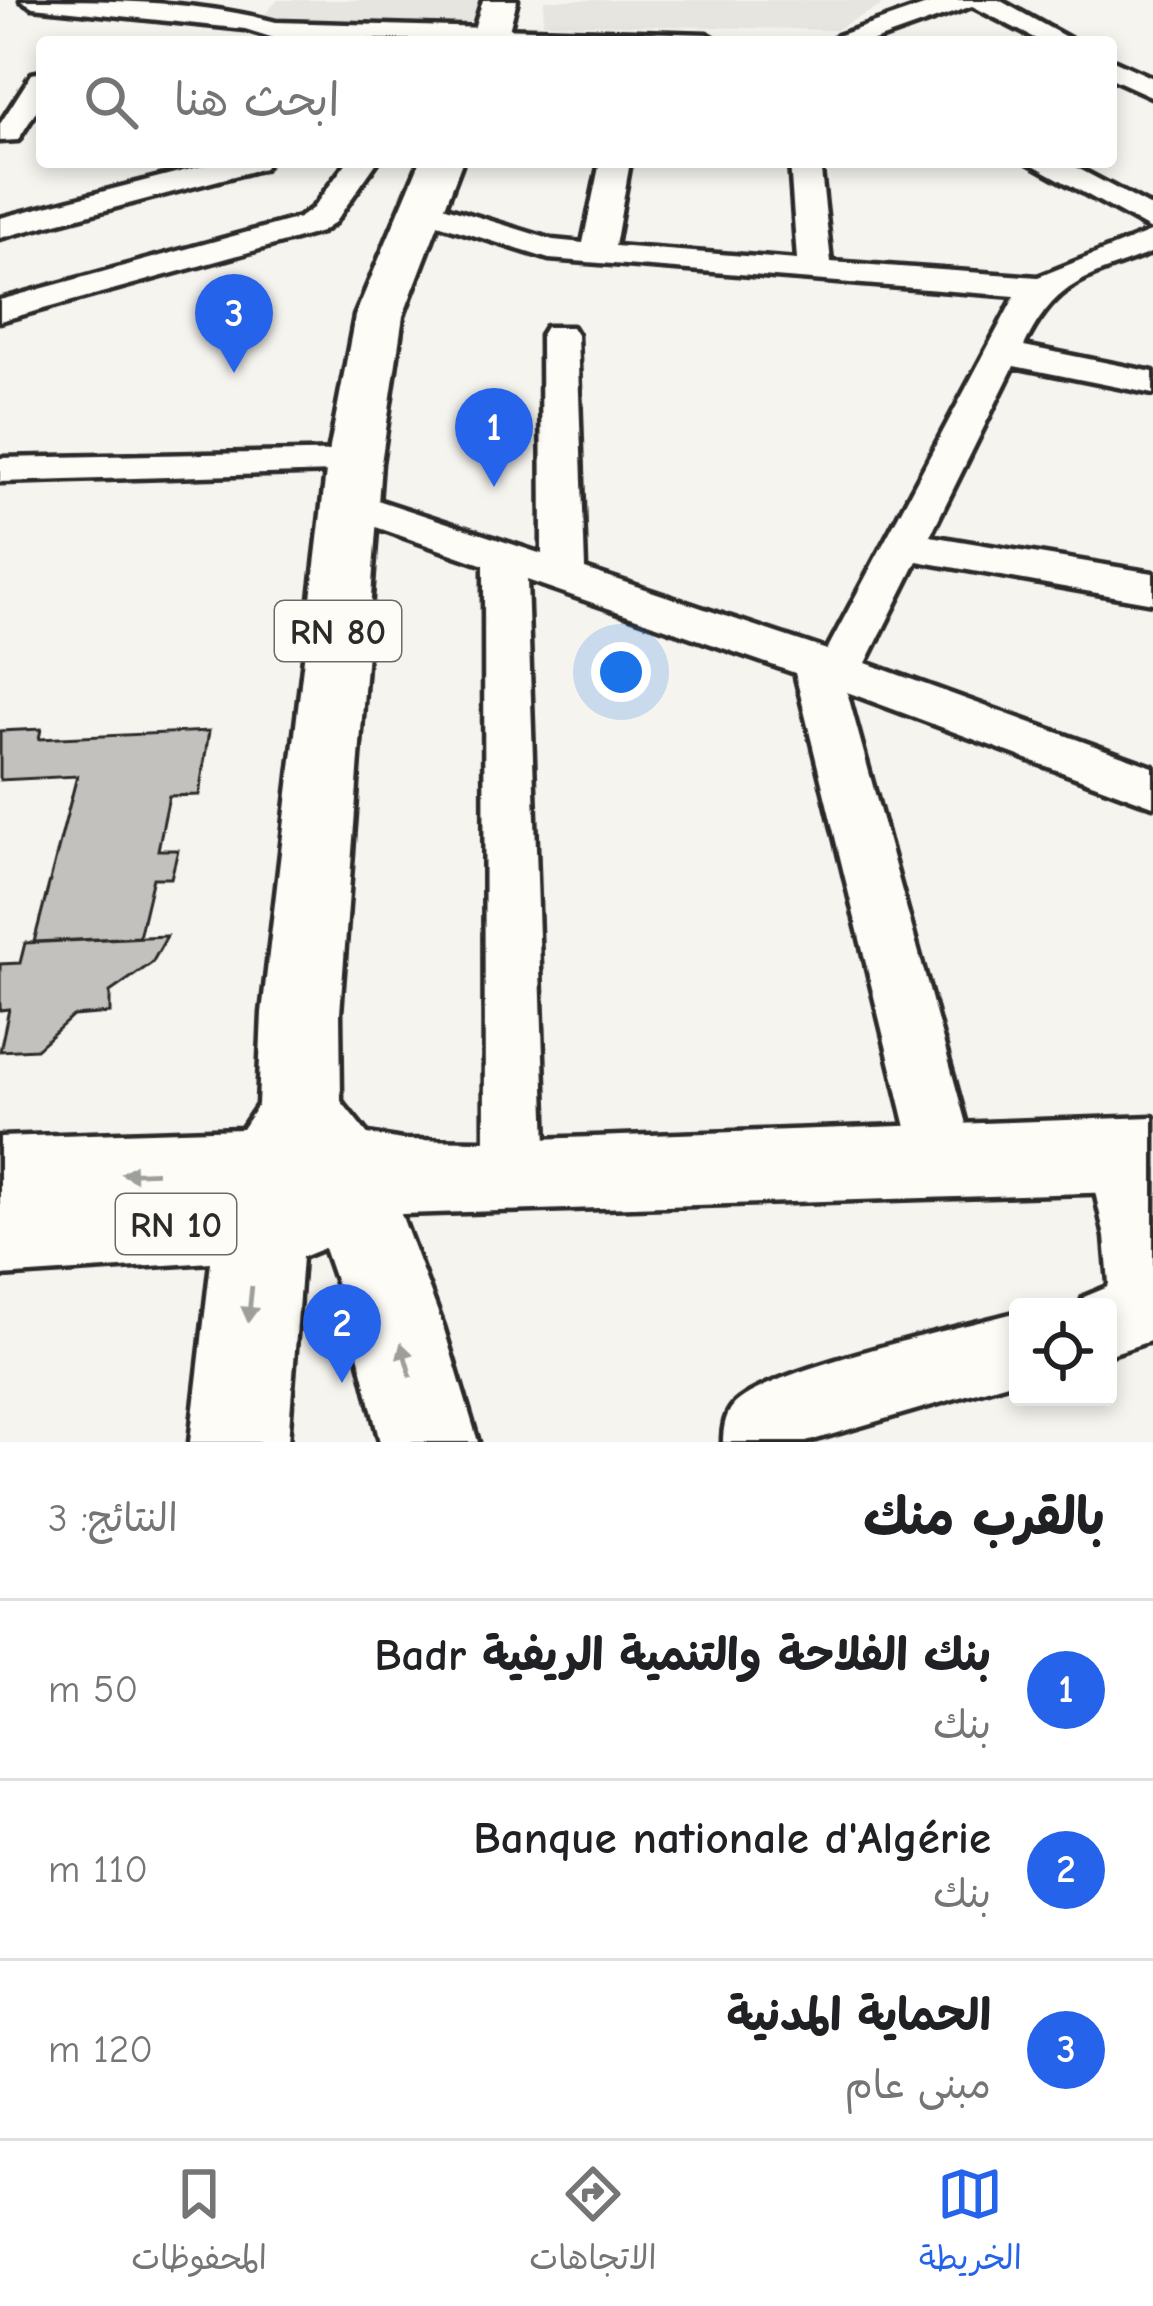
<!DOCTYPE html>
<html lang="ar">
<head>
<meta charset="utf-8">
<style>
  :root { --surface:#fff; --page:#f6f6f6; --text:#202124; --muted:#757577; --line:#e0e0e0; --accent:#2563eb }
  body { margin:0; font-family:"Comic Neue","Playpen Sans Arabic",sans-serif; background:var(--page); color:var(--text); direction:rtl }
  .controls { position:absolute; right:36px; bottom:36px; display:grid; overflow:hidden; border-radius:12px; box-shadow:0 6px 18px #0003 }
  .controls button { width:108px; height:108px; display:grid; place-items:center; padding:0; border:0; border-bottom:3px solid var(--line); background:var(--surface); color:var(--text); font:60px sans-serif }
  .you { position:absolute; left:621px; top:672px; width:42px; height:42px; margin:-30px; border:9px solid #fff; border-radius:50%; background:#1a73e8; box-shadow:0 0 0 18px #1a73e833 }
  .badge { display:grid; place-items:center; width:78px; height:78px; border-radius:50%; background:var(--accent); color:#fff; font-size:39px; font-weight:700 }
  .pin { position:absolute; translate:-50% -99px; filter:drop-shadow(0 3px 6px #0008) }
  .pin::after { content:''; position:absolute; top:63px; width:42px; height:36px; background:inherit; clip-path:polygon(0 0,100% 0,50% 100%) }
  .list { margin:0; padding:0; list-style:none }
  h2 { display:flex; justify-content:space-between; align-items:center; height:156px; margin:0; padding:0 48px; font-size:51px }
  h2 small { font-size:39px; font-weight:400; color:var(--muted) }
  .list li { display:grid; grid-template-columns:78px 1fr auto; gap:36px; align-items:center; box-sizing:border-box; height:180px; padding:0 48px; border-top:3px solid var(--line) }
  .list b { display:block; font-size:45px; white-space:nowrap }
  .list p { margin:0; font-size:39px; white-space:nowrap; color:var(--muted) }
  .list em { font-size:39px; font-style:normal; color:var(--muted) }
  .icon { flex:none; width:66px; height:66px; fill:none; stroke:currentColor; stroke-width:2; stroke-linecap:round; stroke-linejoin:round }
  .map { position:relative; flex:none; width:1153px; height:1442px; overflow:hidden; direction:ltr }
  .search { position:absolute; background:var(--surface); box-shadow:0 6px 18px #0003; left:36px; right:36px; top:36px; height:132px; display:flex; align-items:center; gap:30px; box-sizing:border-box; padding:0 42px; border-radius:12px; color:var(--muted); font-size:45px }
  .sheet { height:696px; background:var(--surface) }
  nav { display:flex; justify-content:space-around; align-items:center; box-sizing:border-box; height:168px; border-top:3px solid var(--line); background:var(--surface); font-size:33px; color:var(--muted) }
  nav a { display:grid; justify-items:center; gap:6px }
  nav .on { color:var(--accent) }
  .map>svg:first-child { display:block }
  .built { fill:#e6e5e0 }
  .building { fill:#c2c1be; stroke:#2b2b2b; stroke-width:3 }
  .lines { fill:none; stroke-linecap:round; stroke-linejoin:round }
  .minor-casing { stroke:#2b2b2b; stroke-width:9 }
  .tertiary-casing { stroke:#2b2b2b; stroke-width:9 }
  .primary-casing { stroke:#2b2b2b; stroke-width:9 }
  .minor { fill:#fdfcf7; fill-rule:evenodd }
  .tertiary { fill:#fdfcf7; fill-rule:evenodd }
  .primary { fill:#fdfcf7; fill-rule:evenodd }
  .oneway { fill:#9e9e9b }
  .labels { text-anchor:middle; stroke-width:9; stroke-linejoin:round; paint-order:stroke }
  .shield { fill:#fdfcf7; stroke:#6a6a68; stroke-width:3 }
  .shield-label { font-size:36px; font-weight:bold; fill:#2b2b2b }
</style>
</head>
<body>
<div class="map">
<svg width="1153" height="1442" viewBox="0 0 1153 1442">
  <rect width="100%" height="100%" fill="#f5f4ef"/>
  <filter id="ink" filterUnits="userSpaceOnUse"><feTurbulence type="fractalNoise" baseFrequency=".00833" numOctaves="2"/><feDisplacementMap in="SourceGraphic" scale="24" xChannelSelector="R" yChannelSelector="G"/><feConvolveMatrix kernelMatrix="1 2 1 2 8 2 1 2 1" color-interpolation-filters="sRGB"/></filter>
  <g filter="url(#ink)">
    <path class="built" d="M278,0H492L486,27L260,19Z
      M544,0H892L835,30L543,23Z"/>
    <path class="building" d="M41,729L39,739L209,731L199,795L169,796L158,850H178L171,878H153L139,937L34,942L77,776L0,780V731Z
      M167,936L152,963L110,992V1013L73,1016L36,1049L0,1051L9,1009L0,1010V964L20,963L25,943Z"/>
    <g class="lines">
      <defs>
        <path id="minor" d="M21,0C104,0 195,0 276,22L707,34L720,42L274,38L245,29L33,7Z
          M941,0H999L1075,42H1042L972,6L871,42H833L837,36Z
          M1111,59L1153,78V97L1111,78Z
          M42,72V102L18,140L0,141V124L32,74Z
          M218,162H268L264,168L0,238V218Z
          M347,162H377L335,222L321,232L0,321V300L299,218L313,208Z
          M600,162H630L615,246L797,260L790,162H820L831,262L1038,277L1153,231V252C1087,278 1057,279 1024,346L1153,372V394L1014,366L930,536L1153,573V603L917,561L866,663L1153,767V806L847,692L977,1164L968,1185L946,1194L924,1185L915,1164L795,673L527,580L547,1176L538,1197L516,1206L494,1197L485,1176L484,565L336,513L329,504L336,495L350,491L542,554L541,335L546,327H572L577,335L585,569L827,650L1015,296L549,259L409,215L404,208L420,199L553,240L583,243Z
          M1028,162H1066L1153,208V231Z
          M354,451L368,455L374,463L368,471L0,482V458Z
          M1118,1126L1140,1134L1153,1169V1340L1108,1355V1307H1080L1084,1297L1108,1287L1109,1283L1105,1237L1087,1155L1096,1134Z
          M1018,1312V1380L806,1442H723C723,1431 725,1415 733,1406C764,1370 963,1327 1018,1312Z"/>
        <path id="tertiary" d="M1153,1117V1191L402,1214L340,1203L312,1192L301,1166L312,1140L340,1129L402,1140L480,1141Z"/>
        <path id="primary" d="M483,0H517L506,42H470Z
          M420,162H462L403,316L381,463L340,1013L341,1101L370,1137L383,1166L443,1326L478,1442H380L351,1326L324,1248L302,1257L288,1442H190L211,1262L0,1276V1137L242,1129L258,1105L262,1013L327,463L355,316Z"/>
      </defs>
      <use href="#minor" class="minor-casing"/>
      <use href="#tertiary" class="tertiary-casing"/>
      <use href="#primary" class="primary-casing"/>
      <use href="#minor" class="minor"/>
      <use href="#tertiary" class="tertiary"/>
      <use href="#primary" class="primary"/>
    </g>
    <defs><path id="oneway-solid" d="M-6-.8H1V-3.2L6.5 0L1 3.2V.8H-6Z" transform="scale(3)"/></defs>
    <g class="oneway">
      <use href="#oneway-solid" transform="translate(139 1173) rotate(178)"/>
      <use href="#oneway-solid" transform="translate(250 1304) rotate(96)"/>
      <use href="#oneway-solid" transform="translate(406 1360) rotate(-106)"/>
    </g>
  </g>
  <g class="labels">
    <g class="shield">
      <rect x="275" y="601" width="126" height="60" rx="9"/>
      <rect x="116" y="1194" width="120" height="60" rx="9"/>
    </g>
    <g class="shield-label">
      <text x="338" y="644">RN 80</text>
      <text x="176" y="1237">RN 10</text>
    </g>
  </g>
</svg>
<div class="controls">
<button><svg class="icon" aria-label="locate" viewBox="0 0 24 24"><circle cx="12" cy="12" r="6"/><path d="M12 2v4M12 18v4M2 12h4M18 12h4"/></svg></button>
</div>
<div class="you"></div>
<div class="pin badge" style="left:494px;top:487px">1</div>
<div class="pin badge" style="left:342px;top:1383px">2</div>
<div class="pin badge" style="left:234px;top:373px">3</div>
<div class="search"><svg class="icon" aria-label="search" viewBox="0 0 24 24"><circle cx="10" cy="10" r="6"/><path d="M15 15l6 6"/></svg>ابحث هنا</div>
</div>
<section class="sheet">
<h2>بالقرب منك<small>النتائج: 3</small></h2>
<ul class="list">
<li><span class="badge">1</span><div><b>بنك الفلاحة والتنمية الريفية Badr</b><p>بنك</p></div><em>50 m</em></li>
<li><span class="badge">2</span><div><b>Banque nationale d'Algérie</b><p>بنك</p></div><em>110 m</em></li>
<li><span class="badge">3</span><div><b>الحماية المدنية</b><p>مبنى عام</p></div><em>120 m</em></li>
</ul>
</section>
<nav>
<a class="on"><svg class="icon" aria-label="map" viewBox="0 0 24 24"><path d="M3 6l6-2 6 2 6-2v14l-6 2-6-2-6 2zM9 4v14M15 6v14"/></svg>الخريطة</a>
<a><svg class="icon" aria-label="directions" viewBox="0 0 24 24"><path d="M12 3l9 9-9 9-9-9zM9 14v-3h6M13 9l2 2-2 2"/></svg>الاتجاهات</a>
<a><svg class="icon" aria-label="saved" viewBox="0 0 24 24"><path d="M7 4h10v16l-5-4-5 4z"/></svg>المحفوظات</a>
</nav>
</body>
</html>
